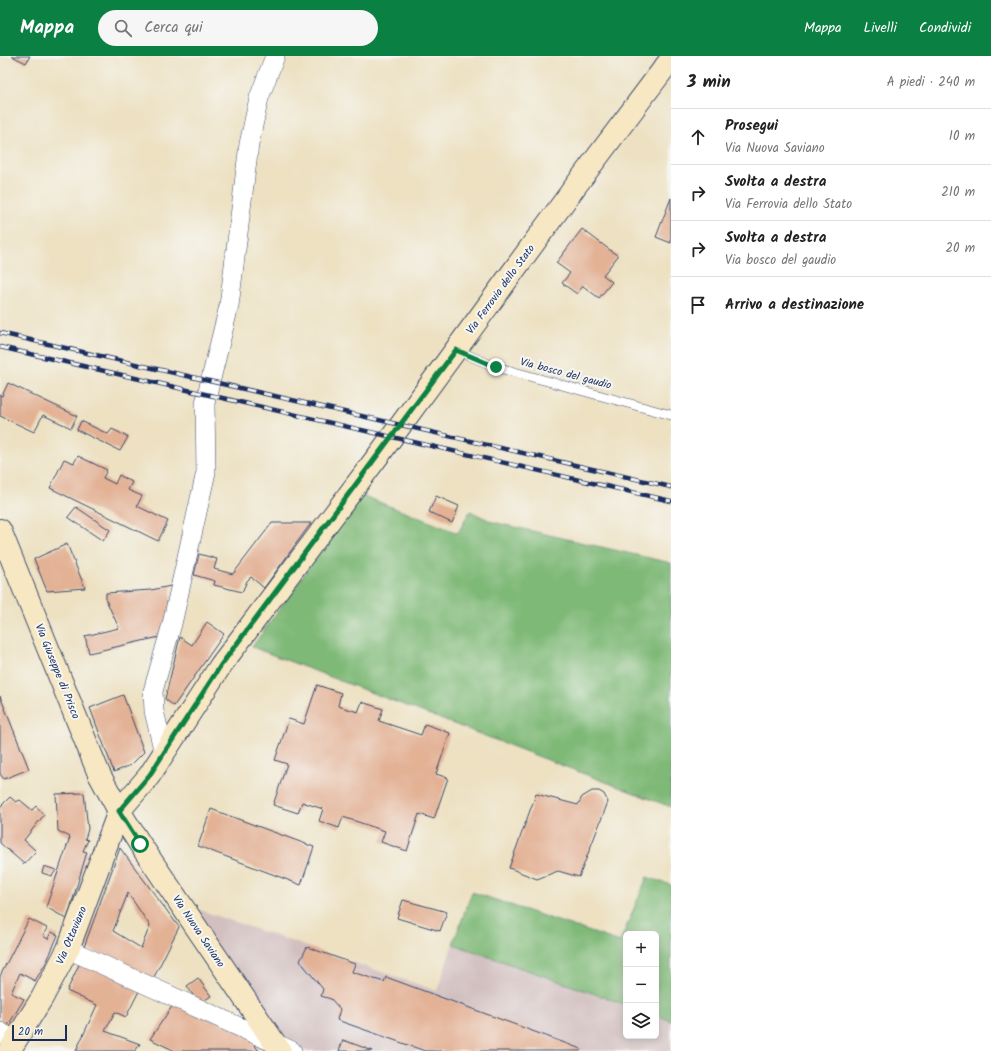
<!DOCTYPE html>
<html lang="it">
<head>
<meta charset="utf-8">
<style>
  :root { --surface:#fff; --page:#f6f6f6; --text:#222; --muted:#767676; --line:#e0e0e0; --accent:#0b8043 }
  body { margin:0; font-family:Kalam,sans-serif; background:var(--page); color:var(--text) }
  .controls { position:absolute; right:12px; bottom:12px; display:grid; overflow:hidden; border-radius:6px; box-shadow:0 2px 10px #0003 }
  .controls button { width:36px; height:36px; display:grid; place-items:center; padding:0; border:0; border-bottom:1px solid var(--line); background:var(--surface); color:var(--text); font:20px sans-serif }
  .scale { position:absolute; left:12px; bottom:10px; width:55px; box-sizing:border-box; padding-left:4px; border:2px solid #1b2f5e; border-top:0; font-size:11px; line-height:14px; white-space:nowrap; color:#1b2f5e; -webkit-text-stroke:3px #f6f6f2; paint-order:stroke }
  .stop { position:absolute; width:12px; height:12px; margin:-9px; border:3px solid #0b8043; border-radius:50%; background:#fff }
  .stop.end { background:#0b8043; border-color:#fff; box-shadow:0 1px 4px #0008 }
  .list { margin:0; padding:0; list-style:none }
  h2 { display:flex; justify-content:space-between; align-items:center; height:52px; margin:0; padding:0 16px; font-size:17px }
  h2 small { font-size:13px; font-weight:400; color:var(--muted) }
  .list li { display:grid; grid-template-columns:26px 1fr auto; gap:12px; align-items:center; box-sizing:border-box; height:56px; padding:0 16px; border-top:1px solid var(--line) }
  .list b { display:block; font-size:15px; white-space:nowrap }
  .list p { margin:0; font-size:13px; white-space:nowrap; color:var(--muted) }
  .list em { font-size:13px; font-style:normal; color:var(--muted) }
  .icon { flex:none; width:22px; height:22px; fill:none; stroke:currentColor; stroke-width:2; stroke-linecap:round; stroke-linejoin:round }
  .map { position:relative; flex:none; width:671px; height:995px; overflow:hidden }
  header { display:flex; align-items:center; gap:24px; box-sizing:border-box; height:56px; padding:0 20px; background:var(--accent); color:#fff }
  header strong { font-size:19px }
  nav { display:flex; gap:22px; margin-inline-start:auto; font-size:14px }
  .search { width:280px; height:36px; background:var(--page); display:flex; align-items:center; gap:10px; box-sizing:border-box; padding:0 14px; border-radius:22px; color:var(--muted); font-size:15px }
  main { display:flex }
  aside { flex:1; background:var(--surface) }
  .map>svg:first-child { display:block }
  .industrial { fill:#d2bfc0 }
  .forest { fill:#7fb977; stroke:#4d746a }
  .building { fill:#e3b194; fill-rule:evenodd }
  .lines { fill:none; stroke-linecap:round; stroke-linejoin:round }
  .lane-casing { stroke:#3a4a6d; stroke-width:10 }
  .street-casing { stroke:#3a4a6d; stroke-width:20 }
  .secondary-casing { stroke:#3a4a6d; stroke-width:24 }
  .lane { stroke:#fff; stroke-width:9 }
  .street { stroke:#fff; stroke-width:19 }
  .secondary { stroke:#f7e8c3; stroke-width:22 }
  .rail-casing { stroke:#1b2f5e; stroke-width:4.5 }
  .rail { stroke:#f6f6f2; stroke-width:3; stroke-dasharray:9; stroke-linecap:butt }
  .route { stroke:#0b8043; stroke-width:5 }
  .labels { text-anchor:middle; stroke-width:4; stroke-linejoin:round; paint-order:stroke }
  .street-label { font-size:11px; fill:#1b2f5e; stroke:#f6f6f2 }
</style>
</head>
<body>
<header>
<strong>Mappa</strong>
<div class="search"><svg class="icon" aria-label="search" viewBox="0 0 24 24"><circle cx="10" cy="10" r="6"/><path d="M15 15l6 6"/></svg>Cerca qui</div>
<nav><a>Mappa</a><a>Livelli</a><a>Condividi</a></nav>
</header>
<main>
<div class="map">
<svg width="671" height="995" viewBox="0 0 671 995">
  <rect width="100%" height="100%" fill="#f6f6f2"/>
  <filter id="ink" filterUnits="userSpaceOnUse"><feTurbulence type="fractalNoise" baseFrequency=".025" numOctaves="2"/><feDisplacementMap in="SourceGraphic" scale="8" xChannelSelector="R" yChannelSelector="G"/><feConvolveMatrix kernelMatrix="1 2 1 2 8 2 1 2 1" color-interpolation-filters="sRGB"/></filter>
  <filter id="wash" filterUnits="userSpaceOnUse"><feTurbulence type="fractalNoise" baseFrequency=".012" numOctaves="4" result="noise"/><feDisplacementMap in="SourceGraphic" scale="16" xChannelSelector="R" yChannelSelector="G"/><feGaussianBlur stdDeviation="0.9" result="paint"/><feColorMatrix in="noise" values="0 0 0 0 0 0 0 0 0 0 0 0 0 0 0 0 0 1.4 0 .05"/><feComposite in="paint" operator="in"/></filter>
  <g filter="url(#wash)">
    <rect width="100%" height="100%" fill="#ede1c2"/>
    <path class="industrial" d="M185,849L437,935L453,888L626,949V980H656V959L671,965V995H301L278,985Z"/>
    <path class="forest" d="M361,439L458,477L470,455L493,466L671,507V751L252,591Z
      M647,821L671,829V965L656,959V878H626V949L453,888L472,836L620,886Z"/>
    <g id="blocks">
      <path class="building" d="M12,0H30L26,7Z
        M671,142V187L656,181Z
        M582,173L618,200L603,219L612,226L599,242L583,230L577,238L562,227L570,217L556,207Z
        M8,327L77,360L71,372L43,359L34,376L0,360V339L2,340Z
        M81,365L108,378L112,373L128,381L120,395L77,374Z
        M78,400L107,414L103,422L115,428L119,419L132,426L128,434L142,440L137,450L168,465L158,485L50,432L64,403L74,407Z
        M436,440L459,450L452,467L429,456Z
        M76,451L110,474L103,485L68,461Z
        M272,467H311L264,532L251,521L247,525L242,536L214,529L215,525L194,519L199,498L217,503L214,513L233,518Z
        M67,488L85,532L47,535L34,503Z
        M171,530V552L164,580L89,597L85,580L119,572L106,544V537L151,534Z
        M207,566L224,578L174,650L165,643L180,581L192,589Z
        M317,629L341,637L338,650L358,656L362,646L383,653L379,665L421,679L425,668L450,677L436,718L448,722L434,763L419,758L407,795L381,786L385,775L343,761L339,772L319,765L323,753L302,746L298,757L273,749L287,708L275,704L289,663L304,668Z
        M123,639L144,696L131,709L114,716L90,652Z
        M0,640L29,713L4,723L0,718Z
        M592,735H599L604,738L608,746L579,821L558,815L537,823L509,812L536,738L578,749L582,741Z
        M84,737L88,773L85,783L88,784L83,795L87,796L67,863L46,851L70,781L58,775L56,738Z
        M10,741L16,746L20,744L32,754L36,750L44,759L24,784L36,795L24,808L0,787V751Z
        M211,753L314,791L301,829L198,790Z
        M120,792L179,871L153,923L84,891ZM128,837L150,870L141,892L113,875Z
        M44,810L56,814L52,820L42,817Z
        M403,844L447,856L440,875L397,862Z
        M29,863L47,872L43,880L48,883L51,876L58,879L47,905L35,925L20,917L11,937L24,943L6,973L0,970V920Z
        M307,891L355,908L352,916L384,926L386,921L581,993L580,995H425L337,964L340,953L331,943L321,940L323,933L300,905Z
        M81,904L142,929L126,961L115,956L105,975L140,988L135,995H76L97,949L67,935Z
        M198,922L211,940L199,948L187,930Z
        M175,946L246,978L259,995H175L150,983Z
        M343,984L373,995H339Z"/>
    </g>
  </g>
  <g filter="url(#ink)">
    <use href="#blocks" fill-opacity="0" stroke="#3a4a6d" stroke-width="1"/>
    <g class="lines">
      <defs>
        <path id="lane" d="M456,294L496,311L671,359"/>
        <path id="street" d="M164,697L154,655L153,635L172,568L206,416L205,347L229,250L249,88L259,42L275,0
          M68,893L292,995
          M0,976L15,985"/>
        <path id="secondary" d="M0,474L99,718L119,755L140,788L280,995
          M9,995L42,942L68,893L119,755L149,720L221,609L381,396L577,128L671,3"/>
      </defs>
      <use href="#lane" class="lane-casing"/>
      <use href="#street" class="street-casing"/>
      <use href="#secondary" class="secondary-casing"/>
      <use href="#lane" class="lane"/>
      <use href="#street" class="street"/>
      <use href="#secondary" class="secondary"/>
      <defs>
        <path id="rail" d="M0,277L671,431
          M0,291L671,445"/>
      </defs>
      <use href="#rail" class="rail-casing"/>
      <use href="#rail" class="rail"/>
    </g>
  </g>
  <g class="lines" filter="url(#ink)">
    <path class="route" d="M140,788L119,755L149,720L221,609L456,294L496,311"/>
  </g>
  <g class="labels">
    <g class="street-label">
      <text transform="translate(500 233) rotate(-54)" y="4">Via Ferrovia dello Stato</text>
      <text transform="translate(566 317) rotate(15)" y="4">Via bosco del gaudio</text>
      <text transform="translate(58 615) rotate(68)" y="4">Via Giuseppe di Prisco</text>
      <text transform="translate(199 875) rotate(56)" y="4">Via Nuova Saviano</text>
      <text transform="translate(71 879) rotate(-67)" y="4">Via Ottaviano</text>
    </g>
  </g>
</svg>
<div class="controls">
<button>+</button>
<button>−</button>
<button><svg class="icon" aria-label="layers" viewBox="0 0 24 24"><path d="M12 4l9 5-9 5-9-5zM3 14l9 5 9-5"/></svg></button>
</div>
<div class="scale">20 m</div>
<div class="stop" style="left:140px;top:788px"></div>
<div class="stop end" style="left:496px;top:311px"></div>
</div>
<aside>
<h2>3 min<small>A piedi · 240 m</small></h2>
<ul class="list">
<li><svg class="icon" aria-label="ahead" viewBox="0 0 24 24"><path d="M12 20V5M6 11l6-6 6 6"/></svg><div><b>Prosegui</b><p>Via Nuova Saviano</p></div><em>10 m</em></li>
<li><svg class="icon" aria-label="right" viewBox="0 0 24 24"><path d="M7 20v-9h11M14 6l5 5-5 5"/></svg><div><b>Svolta a destra</b><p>Via Ferrovia dello Stato</p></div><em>210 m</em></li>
<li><svg class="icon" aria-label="right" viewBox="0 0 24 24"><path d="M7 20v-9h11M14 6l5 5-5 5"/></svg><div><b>Svolta a destra</b><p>Via bosco del gaudio</p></div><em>20 m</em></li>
<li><svg class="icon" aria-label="arrive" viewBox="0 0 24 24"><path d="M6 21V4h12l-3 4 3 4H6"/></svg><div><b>Arrivo a destinazione</b></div></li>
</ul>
</aside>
</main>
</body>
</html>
